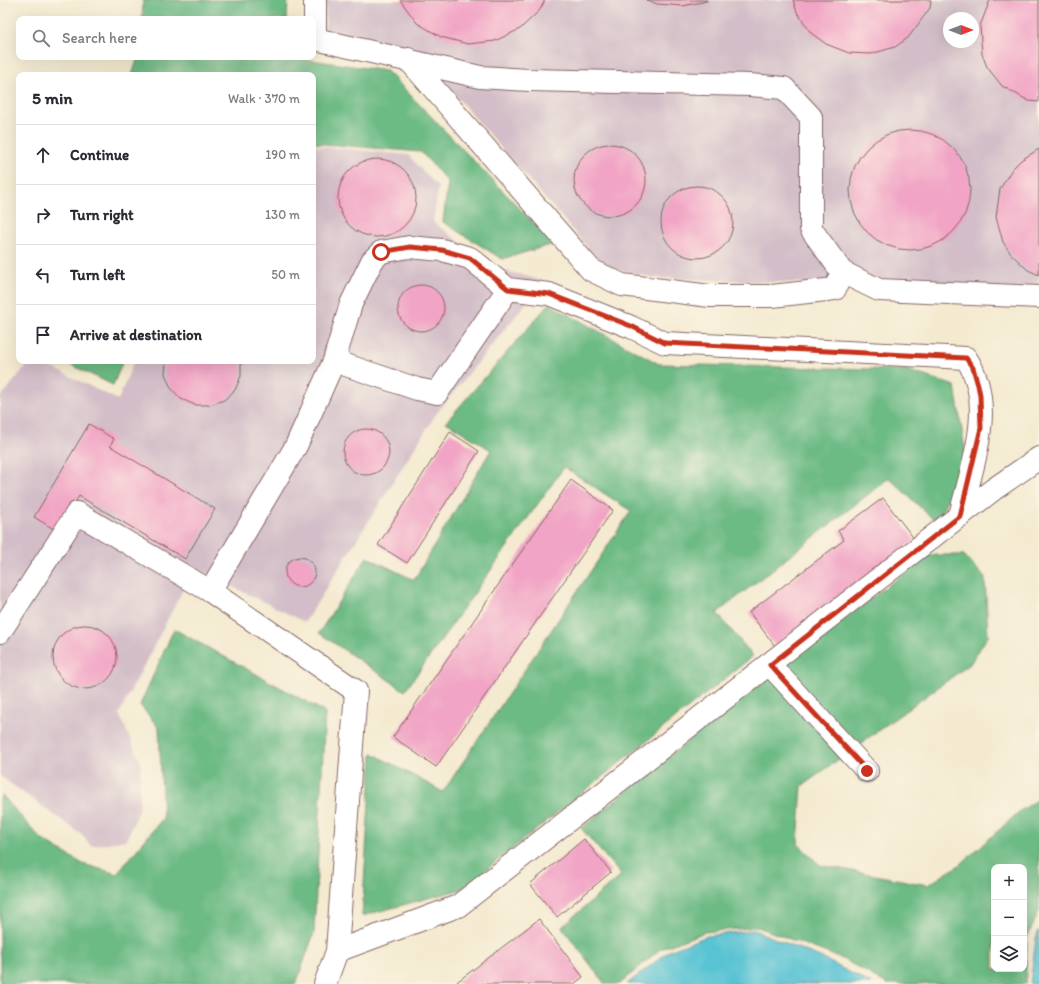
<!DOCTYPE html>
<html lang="en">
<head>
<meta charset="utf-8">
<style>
  :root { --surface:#fff; --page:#f7f7f7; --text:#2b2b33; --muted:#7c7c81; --line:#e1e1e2 }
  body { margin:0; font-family:Itim,sans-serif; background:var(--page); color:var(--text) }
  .controls { position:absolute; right:12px; bottom:12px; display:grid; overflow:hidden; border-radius:8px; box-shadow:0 4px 16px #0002 }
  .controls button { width:36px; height:36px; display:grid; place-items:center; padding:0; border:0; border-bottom:1px solid var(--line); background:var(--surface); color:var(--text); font:20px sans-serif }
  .compass { position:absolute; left:943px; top:12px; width:36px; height:36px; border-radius:50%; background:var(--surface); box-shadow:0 4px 16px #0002; rotate:90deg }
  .stop { position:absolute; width:12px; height:12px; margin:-9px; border:3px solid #c8321e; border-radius:50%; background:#fff }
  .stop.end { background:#c8321e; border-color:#fff; box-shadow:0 1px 4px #0008 }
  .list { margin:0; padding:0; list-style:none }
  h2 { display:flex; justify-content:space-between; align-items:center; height:52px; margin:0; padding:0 16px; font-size:17px }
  h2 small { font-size:13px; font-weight:400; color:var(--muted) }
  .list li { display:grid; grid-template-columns:26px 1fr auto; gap:12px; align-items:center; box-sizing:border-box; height:60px; padding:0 16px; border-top:1px solid var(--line) }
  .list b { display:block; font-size:15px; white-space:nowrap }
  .list em { font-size:13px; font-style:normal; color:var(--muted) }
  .icon { flex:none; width:22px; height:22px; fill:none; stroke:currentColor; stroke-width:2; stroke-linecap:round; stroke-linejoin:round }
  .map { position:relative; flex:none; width:1039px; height:984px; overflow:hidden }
  .search { position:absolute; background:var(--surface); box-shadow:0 4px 16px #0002; left:16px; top:16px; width:300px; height:44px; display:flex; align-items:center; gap:10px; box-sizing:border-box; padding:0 14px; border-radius:8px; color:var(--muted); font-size:15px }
  .panel { position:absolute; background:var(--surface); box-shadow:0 4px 16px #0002; left:16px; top:72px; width:300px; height:292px; border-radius:8px }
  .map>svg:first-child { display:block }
  .industrial { fill:#d2bdc8; fill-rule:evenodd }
  .forest { fill:#6cba84; stroke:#5b6c58; fill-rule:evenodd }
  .water { fill:#58c3d3; stroke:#51717f }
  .building { fill:#f1a4c5 }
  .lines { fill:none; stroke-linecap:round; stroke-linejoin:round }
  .minor-casing { stroke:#866665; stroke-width:24 }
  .minor { stroke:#fff; stroke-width:22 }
  .route { stroke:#c8321e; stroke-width:5 }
</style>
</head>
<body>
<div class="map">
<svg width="1039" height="984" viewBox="0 0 1039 984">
  <rect width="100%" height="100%" fill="#fcf5e5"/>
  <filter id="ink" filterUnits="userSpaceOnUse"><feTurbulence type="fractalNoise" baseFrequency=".025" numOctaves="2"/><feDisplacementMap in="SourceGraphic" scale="8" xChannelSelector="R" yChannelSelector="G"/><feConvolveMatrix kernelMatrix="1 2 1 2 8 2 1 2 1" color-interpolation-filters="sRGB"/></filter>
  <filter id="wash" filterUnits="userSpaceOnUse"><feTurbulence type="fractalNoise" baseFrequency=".012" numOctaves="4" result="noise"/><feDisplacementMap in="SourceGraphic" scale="16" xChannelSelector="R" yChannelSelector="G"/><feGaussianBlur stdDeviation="0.9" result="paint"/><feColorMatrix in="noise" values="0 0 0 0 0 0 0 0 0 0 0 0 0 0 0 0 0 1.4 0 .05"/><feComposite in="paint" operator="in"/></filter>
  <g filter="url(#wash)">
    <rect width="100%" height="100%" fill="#f4ead0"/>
    <path class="industrial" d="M326,0H1039V291L656,278L605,267L415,49L325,30ZM949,18H973V42H949Z
      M313,146L408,155L438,187L433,222L495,268L544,281L436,414L305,622L194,568L119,714L141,763L139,811L126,840L91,846L82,835L0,776V398L30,361H39L118,400L134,361H313Z"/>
    <path class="forest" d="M143,0H288L287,19H142Z
      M138,57H290L387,71L554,244L502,259L443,222L448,182L421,152L313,143V75H132Z
      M549,304L659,364L906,370L955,386L966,456L937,523L889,478L717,613L753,656L462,889L362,916L372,753L443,792L631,511L564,467L405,691L319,633L367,557L414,580L491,450L446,422Z
      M63,361H123L113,385Z
      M928,555H964L985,578L988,636L970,664L802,786L798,844L820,865L928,885L961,864L1020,811L1039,799V911L1027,938L1026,984H887L843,959L758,927L705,932L660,949L620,984H605L562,927L621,875L581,828L764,680ZM994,867H1024V969H994Z
      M174,629L325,712L314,933L296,984H0V799L2,795L41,839L83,864L117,874L163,818L159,728L140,705Z"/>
    <path class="water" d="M754,930L820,957L872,984H627L669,951L707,936Z
      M1039,930V984H1030L1036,938Z"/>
    <g id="blocks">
      <path class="building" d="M400,0H545L540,10L520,29L495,41L468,44L441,37L417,23Z
        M647,0H707V1L683,6L657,4Z
        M793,0H931L930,8L908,38L895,47L871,54L849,53L826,44L811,33L797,12Z
        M990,0H1039V102L1029,101L1002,86L987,67L982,54L980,26Z
        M850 190a60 60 0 1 1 120 0a60 60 0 1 1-120 0Z
        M574 180a36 36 0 1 1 72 0a36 36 0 1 1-72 0Z
        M1039,149V275L1028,270L1011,254L1003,242L996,217L1000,189L1012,169L1021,160Z
        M338 198a39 39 0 1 1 78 0a39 39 0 1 1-78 0Z
        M661 222a36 36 0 1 1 72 0a36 36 0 1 1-72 0Z
        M398 308a23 23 0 1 1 46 0a23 23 0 1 1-46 0Z
        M166,361H241V376L235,390L224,400L210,405H195L181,399L171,388L165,374Z
        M89,424L114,439L110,446L215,509L185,559L79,496L57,531L34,517Z
        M343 452a23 23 0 1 1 46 0a23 23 0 1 1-46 0Z
        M450,432L479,451L407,563L378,545Z
        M571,480L613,510L436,767L393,737Z
        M883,498L915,540L775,646L749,612L844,540L838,531Z
        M285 572a15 15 0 1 1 30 0a15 15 0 1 1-30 0Z
        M53 657a32 32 0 1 1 64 0a32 32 0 1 1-64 0Z
        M584,839L611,872L557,917L530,884Z
        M539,919L583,977L574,984H458L457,982Z"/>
    </g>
  </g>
  <g filter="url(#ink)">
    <use href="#blocks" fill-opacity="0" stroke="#866665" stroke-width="1"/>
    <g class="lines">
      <defs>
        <path id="minor" d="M315,0V39L480,77L529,80L750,85L784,88L811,117V229L842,272L879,290L1039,297
          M408,59L591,270L622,285L710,296H772L835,289L842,272
          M508,289L549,294L631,327L665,343L966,358C997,405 972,465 960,516
          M210,591L296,446L334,361L417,389L437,393L508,289L470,258L442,250L409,247L381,252L372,261L351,304L334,361
          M0,632L77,513L210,591L356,691L337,951L325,984
          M770,665L867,771
          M337,951L458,906L994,489L1039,458"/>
      </defs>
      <use href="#minor" class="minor-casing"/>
      <use href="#minor" class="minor"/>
    </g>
  </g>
  <g class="lines" filter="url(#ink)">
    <path class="route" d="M381,252L410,247L442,250L470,258L508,289L549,294L631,326L665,343L966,358L973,368L978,385L980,395L981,428L960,516L770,665L867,771"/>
  </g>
</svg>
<div class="controls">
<button>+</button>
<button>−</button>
<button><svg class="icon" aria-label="layers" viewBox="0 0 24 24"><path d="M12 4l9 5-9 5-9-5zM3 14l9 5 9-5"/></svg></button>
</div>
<svg class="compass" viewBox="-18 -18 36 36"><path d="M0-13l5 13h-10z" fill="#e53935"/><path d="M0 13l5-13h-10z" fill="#7c7c81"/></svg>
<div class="stop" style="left:381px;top:252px"></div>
<div class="stop end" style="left:867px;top:771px"></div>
<div class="search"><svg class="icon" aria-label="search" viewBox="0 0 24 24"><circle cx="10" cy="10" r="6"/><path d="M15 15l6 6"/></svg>Search here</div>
<section class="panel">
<h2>5 min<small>Walk · 370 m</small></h2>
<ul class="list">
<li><svg class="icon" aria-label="ahead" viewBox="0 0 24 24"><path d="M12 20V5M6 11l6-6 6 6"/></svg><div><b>Continue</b></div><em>190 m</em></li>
<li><svg class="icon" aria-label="right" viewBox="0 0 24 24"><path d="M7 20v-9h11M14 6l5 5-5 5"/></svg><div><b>Turn right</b></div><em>130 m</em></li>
<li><svg class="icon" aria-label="left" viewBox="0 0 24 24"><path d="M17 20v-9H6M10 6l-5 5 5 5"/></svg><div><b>Turn left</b></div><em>50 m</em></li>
<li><svg class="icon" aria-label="arrive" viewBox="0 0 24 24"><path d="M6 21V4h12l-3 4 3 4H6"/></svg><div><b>Arrive at destination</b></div></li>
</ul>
</section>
</div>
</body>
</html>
